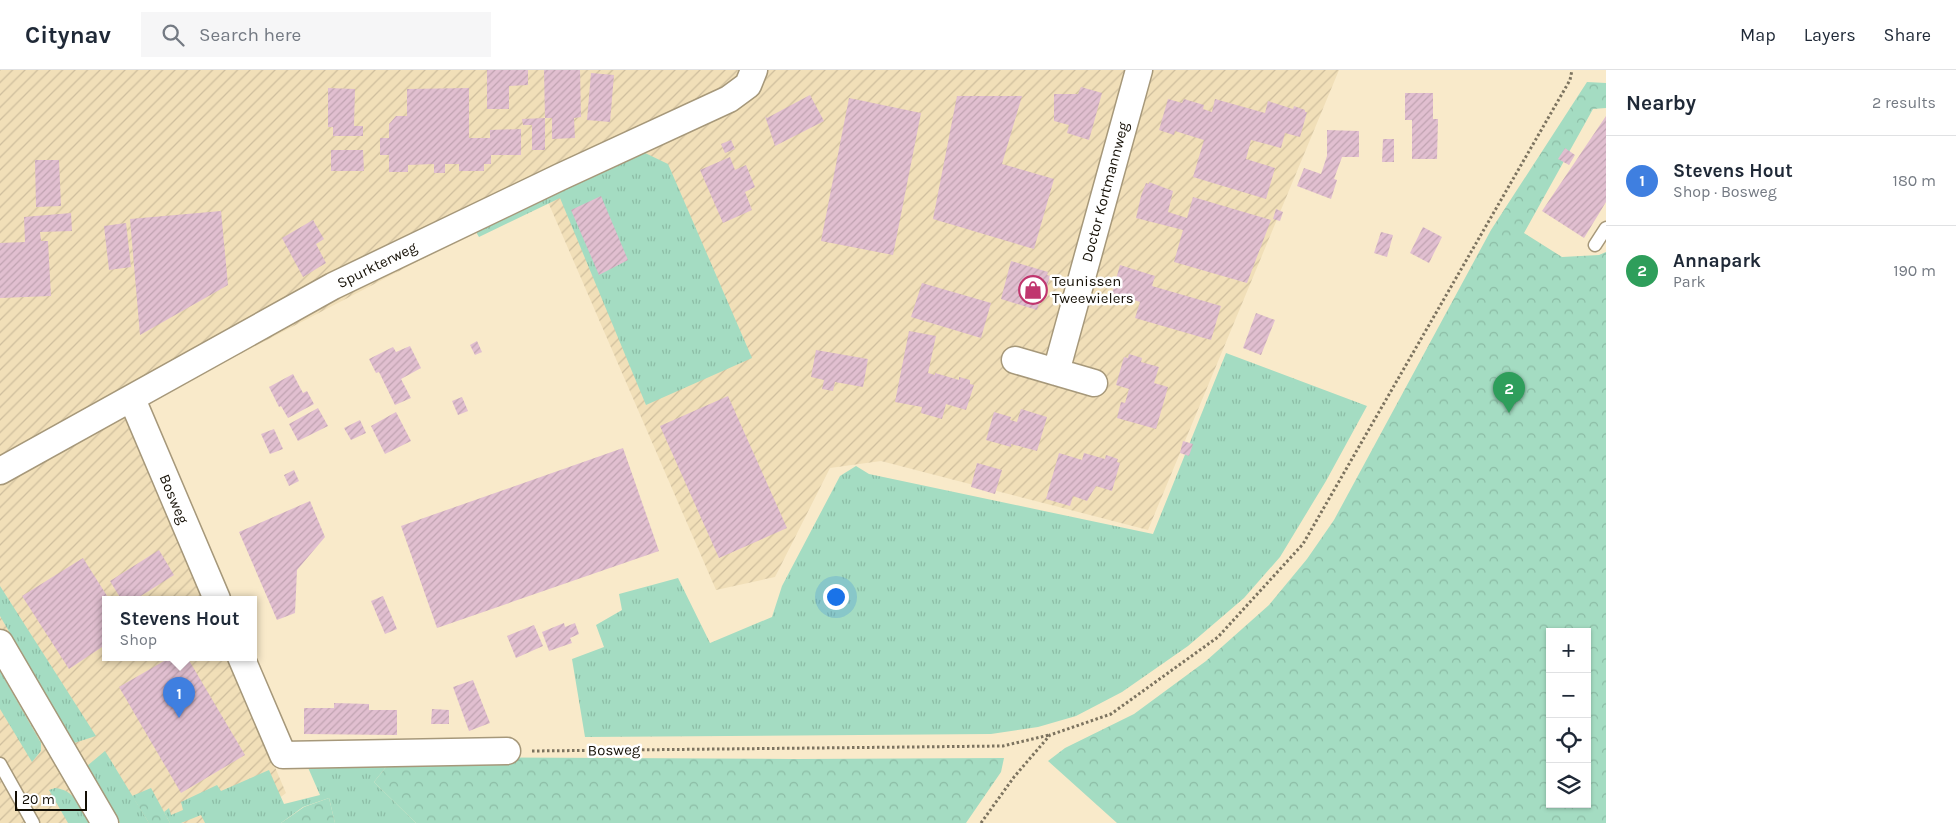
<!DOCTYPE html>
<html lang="en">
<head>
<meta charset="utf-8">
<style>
  :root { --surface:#fff; --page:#f6f6f7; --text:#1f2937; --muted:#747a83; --line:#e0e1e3; --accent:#7c3aed }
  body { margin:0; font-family:Karla,sans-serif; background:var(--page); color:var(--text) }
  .controls { position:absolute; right:15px; bottom:15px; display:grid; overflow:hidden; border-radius:0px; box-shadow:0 1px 4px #0004 }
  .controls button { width:45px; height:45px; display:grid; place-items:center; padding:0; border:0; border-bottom:1px solid var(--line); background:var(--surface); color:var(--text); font:25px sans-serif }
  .scale { position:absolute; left:15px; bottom:12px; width:72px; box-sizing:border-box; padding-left:5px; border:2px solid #140f05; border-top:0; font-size:14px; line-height:18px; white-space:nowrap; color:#140f05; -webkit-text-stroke:4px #fff; paint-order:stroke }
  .you { position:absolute; left:835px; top:526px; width:18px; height:18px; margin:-12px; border:4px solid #fff; border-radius:50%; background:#1a73e8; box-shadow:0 0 0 8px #1a73e833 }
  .badge { display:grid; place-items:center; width:32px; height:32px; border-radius:50%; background:var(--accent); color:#fff; font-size:16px; font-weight:700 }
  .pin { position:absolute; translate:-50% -41px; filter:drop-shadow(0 1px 2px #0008) }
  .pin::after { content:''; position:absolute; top:26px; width:18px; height:15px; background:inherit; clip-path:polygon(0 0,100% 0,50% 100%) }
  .popup { position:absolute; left:102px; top:526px; width:155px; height:65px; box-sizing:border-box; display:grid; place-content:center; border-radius:0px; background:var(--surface); filter:drop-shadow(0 1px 4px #0005); font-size:16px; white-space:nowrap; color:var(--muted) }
  .popup b { font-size:19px; color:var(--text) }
  .popup::after { content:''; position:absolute; left:50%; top:100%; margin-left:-10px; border:10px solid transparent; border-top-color:var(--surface) }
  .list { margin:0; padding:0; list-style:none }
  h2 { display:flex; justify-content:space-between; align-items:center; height:65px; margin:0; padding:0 20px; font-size:21px }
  h2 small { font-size:16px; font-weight:400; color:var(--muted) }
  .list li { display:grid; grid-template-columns:32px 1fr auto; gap:15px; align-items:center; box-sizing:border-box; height:90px; padding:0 20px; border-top:1px solid var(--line) }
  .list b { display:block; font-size:19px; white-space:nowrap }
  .list p { margin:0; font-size:16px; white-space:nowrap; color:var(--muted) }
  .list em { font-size:16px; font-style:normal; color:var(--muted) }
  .icon { flex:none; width:28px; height:28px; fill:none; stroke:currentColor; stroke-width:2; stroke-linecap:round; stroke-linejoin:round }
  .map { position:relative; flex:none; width:1606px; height:753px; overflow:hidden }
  header { display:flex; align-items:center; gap:30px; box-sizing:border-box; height:70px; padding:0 25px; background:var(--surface); border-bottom:1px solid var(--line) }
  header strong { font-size:24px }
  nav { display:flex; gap:28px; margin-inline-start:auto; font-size:18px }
  .search { width:350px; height:45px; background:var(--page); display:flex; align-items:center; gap:12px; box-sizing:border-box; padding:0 18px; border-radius:0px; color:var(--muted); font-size:19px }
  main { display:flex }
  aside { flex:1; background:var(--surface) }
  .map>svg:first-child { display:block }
  .industrial { fill:url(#industrial-furrows) }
  .grass { fill:url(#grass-tufts) }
  .forest { fill:url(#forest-crowns); fill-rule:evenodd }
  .building { fill:url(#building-hatch) }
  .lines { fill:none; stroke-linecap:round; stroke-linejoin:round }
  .lane-casing { stroke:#a6987a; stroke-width:15 }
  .street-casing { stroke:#a6987a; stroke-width:29 }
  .path { stroke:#7c735f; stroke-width:3; stroke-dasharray:2.5 2.5; stroke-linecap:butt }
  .lane { stroke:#fff; stroke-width:12 }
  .street { stroke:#fff; stroke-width:26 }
  .labels { text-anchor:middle; stroke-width:5; stroke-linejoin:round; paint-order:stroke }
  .street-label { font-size:15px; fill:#140f05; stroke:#fff }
  .poi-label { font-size:15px; fill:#140f05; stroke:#fff; text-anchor:start }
</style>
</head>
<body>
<header>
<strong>Citynav</strong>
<div class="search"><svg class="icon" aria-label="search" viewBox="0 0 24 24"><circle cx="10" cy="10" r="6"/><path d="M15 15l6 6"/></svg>Search here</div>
<nav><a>Map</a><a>Layers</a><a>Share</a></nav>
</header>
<main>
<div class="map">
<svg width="1606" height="753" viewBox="0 0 1606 753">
  <defs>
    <pattern id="industrial-furrows" width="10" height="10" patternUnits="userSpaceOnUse" patternTransform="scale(1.25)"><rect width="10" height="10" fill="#f1dfb8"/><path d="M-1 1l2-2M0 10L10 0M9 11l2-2" fill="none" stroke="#cebe9d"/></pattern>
    <pattern id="grass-tufts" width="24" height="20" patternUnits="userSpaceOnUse" patternTransform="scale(1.25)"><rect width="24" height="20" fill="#a4dcc2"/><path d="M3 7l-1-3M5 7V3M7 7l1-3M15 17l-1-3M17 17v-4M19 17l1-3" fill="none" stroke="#8cbca5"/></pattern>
    <pattern id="forest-crowns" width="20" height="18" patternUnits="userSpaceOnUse" patternTransform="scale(1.25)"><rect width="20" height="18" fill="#a4dcc2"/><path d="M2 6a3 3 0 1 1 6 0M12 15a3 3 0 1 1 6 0" fill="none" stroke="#8cbca5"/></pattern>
    <pattern id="building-hatch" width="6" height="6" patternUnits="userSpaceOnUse" patternTransform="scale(1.25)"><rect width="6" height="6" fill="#e1bfd0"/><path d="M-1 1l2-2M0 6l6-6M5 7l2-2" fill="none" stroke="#c0a3b1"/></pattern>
  </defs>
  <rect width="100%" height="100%" fill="#f9eaca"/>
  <path class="industrial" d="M0,0H1339L1148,460L881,391L830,398L775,507L716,520L545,125L125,344L204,529H105V587H228L286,723L247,753H0Z"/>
  <path class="grass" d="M643,82L668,94L752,288L646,335L560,128L479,167L476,162Z
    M1226,283L1367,336L1326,411L1280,487L1244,528L1188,576L1122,622L1076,646L1038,657L991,664L585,667L572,589L604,577L596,555L622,540L619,524L678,508L710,573L772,547L782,516L840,406L856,396L869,404L1153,464Z
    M0,516L96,666L74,673L0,546Z
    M0,601L41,673V681L32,692L0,639Z
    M105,681L149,753H120L87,696Z
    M390,692L374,712L416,753H335L329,728L303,737L281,753H205L201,745L181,753H170L164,742L169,738L171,745L183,740L181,732L217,715L221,721L269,700L284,734L320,725L306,693Z
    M55,718C75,720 80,737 90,753H68L49,720Z"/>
  <path class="forest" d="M1587,12L1606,13V38L1593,39L1524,163L1562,187L1599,185L1606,182V753H1117L1048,691L1065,678L1134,644L1206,591L1269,535L1307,489L1334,450L1491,160ZM1550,562H1587V734H1550Z
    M413,687L795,689L1004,688L1001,702L966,753H416L374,712L390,692Z
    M151,718L170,753H149L132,726Z
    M329,728L335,753H281L304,737Z"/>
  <path class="building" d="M487,0H528V15L509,16V39H487Z
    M544,0H580L581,47L574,48L575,68L552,69V48H545V80H532V55H523L522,49L545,48Z
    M591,3L614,5L610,52L587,50Z
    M1081,17L1102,23L1089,70L1067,63L1069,55L1054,51V24H1078Z
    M328,18L355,19L354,56H363V66H333V57H328Z
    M469,18V68H490V60L521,59V85H491V94H484V101H459V94H445V103H434V94L408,95V102H389V85H380V68H389V54L396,46H407V19Z
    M1405,23H1433V49H1438L1437,89H1412V50H1405Z
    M810,25L824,51L775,76L765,46L767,48Z
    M957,26H1022L1002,94L1054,109L1034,179L933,149Z
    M849,28L921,43L893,185L821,171Z
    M1168,29L1182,33L1184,29L1204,35L1203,39L1212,42L1215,29L1265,43L1268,31L1293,39L1294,36L1305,40V42H1307L1300,67L1285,63L1281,78L1251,70L1246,89L1275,98L1266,129L1193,107L1204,70L1175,61L1174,65L1159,60Z
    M1606,46V132L1584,168L1542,141Z
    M1327,60L1359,61V87H1342L1334,109L1337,110L1331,129L1297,116L1304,98L1321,104L1327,86Z
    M1383,69H1394V92H1382Z
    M731,70L735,79L725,83L721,74Z
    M1565,78L1575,85L1569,95L1558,89Z
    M331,80H363L364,101H331Z
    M730,87L735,100L746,95L755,117L745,122L752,140L723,153L700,100Z
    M35,90H59L61,136L36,137Z
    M1149,112L1173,121L1168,142L1187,148L1193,127L1271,150L1247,213L1174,192L1183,160L1136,148L1141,126L1146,113L1149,114Z
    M601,126L628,190L599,205L571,140Z
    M1276,139L1283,142L1280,151L1273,149Z
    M221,141L228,215L140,265L130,149Z
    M71,143L72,161L40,162L41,171H48L51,226L0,228V173L25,172L24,147Z
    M313,150L324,169L316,174L326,193L303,207L282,168Z
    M126,153L131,197L109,200L104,156Z
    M1423,157L1442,167L1429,193L1410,183Z
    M1381,162L1393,165L1387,187L1374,183Z
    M1011,191L1048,202L1047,205L1050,206L1047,216H1044L1037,240L1001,229Z
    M1120,195L1155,206L1152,216L1221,236L1211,270L1135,248L1140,232L1112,223Z
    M922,213L991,233L981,268L911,247Z
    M1256,243L1275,250L1261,285L1243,278Z
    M909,261L936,266L928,303L935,305V303L959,310V307L970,310V314L974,315L966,340L946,334L942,349L921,343L922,337L895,332Z
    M477,271L482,282L475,285L470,275Z
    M410,276L421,298L401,309L411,328L395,335L379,302L376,303L369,289L393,277L396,282Z
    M816,280L868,289L863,317L835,312L833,321L822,319L824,310L811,307Z
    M1129,284L1142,288L1141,292L1159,297L1154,313L1168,317L1156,359L1117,348L1121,332L1125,333L1129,319L1116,315L1124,287L1128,288Z
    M293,304L303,323L307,321L314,334L288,348L281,336L279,337L269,317Z
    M728,326L787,458L719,488L660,356Z
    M462,327L468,341L458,345L452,331Z
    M318,338L328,356L298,371L289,354Z
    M1021,339L1047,347L1037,381L1011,374V377L986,370L994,342L1011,347L1010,350L1017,352Z
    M396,342L411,371L385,384L371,356Z
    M360,350L366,363L351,370L344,358Z
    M274,359L283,379L270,384L261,364Z
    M1183,371L1193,374L1189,386L1180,383Z
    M623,378L659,481L437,558L401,456Z
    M1059,383L1082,390L1084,383L1105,389L1106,385L1118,389L1117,392L1120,393L1112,421L1096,416L1087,431L1073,426L1070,436L1046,429Z
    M977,393L1002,400L995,424L971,417Z
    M294,400L299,411L289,416L284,405Z
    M310,431L325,467L297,500L295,543L277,550L239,462Z
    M159,480L174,505L136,529H121L110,511Z
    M83,488L109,529H105V575L69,599L22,526Z
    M383,526L397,559L385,564L371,531Z
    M564,553L565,557L575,553L579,564L570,568L572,573L549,581L542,562Z
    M534,555L543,576L516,588L507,566Z
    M171,587H187L245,685L181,723L119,617Z
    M473,610L490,653L469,661L453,617Z
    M334,633L369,634V640H397V665L304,664V638H334Z
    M432,639L449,640V654H431Z"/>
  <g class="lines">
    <defs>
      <path id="lane" d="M1595,175L1606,158
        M0,694L33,753"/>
      <path id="street" d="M1015,290L1094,313
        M1056,302L1139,0
        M132,329L217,529
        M0,401L333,216L560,107L729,29L748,15L754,0
        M0,573L105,753
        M241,587L283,685L507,681"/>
    </defs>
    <use href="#lane" class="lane-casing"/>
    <use href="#street" class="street-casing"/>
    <path class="path" d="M532,681L1003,676L1049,665
      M981,753L1014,707L1050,665L1111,644L1218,567L1303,474L1570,10L1572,0"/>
    <use href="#lane" class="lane"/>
    <use href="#street" class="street"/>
  </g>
  <defs>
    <symbol id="shop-ring" viewBox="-11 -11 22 22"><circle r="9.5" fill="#fff" stroke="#c0366e" stroke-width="1.5"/><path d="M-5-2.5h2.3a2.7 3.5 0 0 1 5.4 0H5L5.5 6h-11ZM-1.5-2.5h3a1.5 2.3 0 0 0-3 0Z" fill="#c0366e"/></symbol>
  </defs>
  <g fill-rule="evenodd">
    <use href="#shop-ring" x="1017" y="204" width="32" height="32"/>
  </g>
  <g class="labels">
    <g class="street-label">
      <text transform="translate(1105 122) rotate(-75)" y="5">Doctor Kortmannweg</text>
      <text transform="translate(377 195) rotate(-26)" y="5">Spurkterweg</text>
      <text transform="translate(174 429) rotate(67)" y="5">Bosweg</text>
      <text transform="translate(614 680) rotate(-1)" y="5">Bosweg</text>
    </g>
    <g class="poi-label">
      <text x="1052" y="216">Teunissen<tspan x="1052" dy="17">Tweewielers</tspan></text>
    </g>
  </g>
</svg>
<div class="controls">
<button>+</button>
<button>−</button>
<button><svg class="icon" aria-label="locate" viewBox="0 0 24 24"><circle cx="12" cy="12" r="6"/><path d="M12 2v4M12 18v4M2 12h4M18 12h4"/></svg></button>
<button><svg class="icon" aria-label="layers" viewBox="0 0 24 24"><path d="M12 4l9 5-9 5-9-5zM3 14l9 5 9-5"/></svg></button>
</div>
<div class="scale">20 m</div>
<div class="you"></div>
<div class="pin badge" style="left:179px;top:648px;background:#3f7fe0">1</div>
<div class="popup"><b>Stevens Hout</b>Shop</div>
<div class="pin badge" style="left:1509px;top:343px;background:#2e9e5b">2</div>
</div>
<aside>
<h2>Nearby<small>2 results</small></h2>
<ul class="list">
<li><span class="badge" style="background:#3f7fe0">1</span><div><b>Stevens Hout</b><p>Shop · Bosweg</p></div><em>180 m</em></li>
<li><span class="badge" style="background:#2e9e5b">2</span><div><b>Annapark</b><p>Park</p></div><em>190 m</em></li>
</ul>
</aside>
</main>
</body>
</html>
